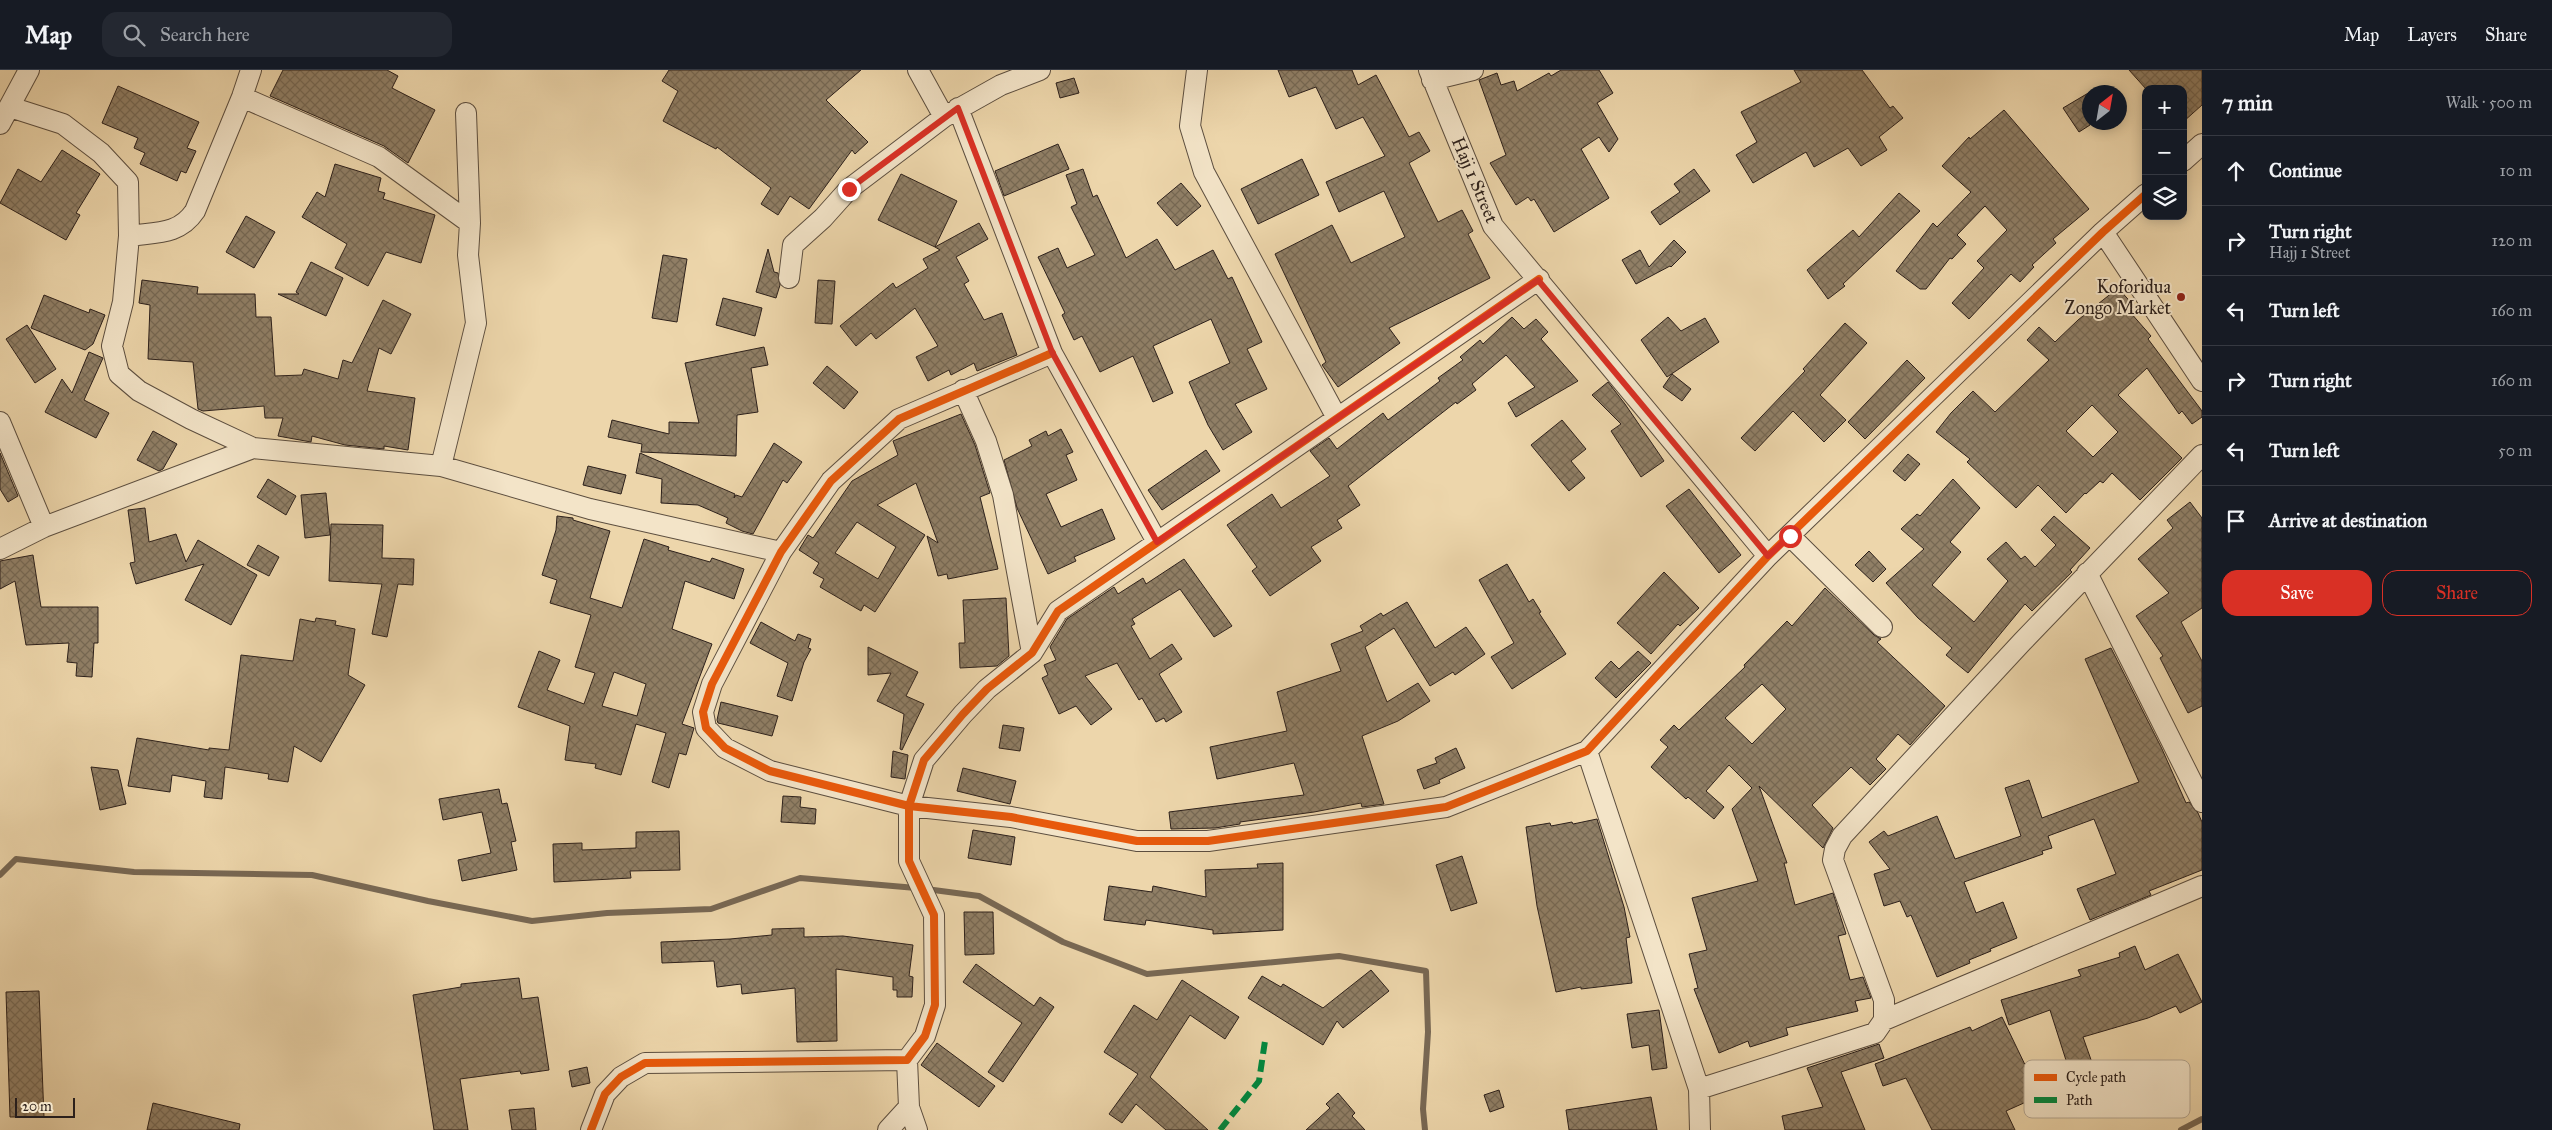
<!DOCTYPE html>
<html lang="en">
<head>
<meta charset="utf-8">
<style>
  :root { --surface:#171b24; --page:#242831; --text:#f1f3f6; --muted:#9ea1a6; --line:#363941; --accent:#d93025 }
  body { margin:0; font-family:"IM FELL Great Primer",serif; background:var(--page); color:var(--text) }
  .controls { position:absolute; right:15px; top:15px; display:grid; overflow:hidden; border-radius:10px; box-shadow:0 2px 12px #0003 }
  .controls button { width:45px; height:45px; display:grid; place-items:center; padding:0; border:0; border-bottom:1px solid var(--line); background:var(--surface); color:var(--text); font:25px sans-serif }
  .compass { position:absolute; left:2082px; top:15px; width:45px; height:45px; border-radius:50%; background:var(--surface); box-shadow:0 2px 12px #0003; rotate:31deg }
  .scale { position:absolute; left:15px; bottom:12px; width:60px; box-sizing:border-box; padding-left:5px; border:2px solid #2c201b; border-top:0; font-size:14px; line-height:18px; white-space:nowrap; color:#2c201b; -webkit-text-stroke:4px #f3e4c8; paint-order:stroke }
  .stop { position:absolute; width:15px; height:15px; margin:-11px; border:4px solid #d93025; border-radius:50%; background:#fff }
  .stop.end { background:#d93025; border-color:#fff; box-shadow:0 1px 5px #0008 }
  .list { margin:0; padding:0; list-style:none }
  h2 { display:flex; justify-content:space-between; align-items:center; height:65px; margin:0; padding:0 20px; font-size:21px }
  h2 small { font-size:16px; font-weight:400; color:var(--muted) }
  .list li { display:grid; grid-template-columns:32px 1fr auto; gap:15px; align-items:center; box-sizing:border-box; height:70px; padding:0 20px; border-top:1px solid var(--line) }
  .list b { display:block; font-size:19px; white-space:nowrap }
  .list p { margin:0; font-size:16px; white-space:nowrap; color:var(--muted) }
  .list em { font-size:16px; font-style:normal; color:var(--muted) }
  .actions { display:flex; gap:10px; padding:15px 20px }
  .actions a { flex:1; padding:11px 0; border:1px solid var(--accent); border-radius:15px; text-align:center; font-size:18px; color:var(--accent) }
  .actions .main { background:var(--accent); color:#fff }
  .icon { flex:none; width:28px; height:28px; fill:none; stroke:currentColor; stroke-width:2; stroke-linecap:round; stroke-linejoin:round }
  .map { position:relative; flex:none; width:2202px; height:1060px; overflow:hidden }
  header { display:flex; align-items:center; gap:30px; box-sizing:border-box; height:70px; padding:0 25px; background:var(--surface); border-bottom:1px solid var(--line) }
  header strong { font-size:24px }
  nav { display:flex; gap:28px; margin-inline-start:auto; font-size:18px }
  .search { width:350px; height:45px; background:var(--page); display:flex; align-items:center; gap:12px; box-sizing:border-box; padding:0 18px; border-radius:15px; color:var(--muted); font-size:19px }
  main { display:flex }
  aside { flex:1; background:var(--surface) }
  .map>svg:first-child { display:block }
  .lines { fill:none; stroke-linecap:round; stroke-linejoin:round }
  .stream { stroke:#786854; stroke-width:6 }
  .building { fill:url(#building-cross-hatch); stroke:#2c201b; fill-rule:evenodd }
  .minor-casing { stroke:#5c4e3f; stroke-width:22 }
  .minor { stroke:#f3e4c8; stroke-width:20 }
  .quiet { stroke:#00873e; stroke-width:6; stroke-dasharray:12 6; stroke-linecap:butt }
  .cycleway-casing { stroke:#f3e4c8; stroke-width:11 }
  .cycleway { stroke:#e8590c; stroke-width:8 }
  .route { stroke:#d93025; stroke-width:6 }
  .poi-dot { fill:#8f2418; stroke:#f3e4c8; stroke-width:2 }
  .labels { text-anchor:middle; stroke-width:4; stroke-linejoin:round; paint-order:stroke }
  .street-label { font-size:18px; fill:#2c201b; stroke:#f3e4c8 }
  .poi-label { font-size:18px; fill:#2c201b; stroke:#f3e4c8; text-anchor:end }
  .key { fill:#f3e4c8; stroke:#b7a994; stroke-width:1 }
  .key-label { font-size:14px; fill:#2c201b }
</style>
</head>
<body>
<header>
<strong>Map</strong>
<div class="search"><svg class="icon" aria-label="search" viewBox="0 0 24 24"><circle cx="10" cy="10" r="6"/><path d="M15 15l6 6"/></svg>Search here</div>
<nav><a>Map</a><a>Layers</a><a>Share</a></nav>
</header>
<main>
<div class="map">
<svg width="2202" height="1060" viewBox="0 0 2202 1060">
  <defs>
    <pattern id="building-cross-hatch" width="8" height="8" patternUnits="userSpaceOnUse" patternTransform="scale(1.25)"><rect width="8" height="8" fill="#907f66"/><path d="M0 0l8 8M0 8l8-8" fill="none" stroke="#766853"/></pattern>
  </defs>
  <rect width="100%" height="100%" fill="#edd6ab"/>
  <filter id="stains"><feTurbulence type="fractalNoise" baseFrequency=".004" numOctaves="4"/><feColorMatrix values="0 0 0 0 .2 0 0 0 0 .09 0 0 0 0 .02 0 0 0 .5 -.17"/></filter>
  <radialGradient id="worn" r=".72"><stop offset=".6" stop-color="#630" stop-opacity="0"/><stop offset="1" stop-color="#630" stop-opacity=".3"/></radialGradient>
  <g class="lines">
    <path class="stream" d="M0,805L16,789L134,802L312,805L428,831L532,851L607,843L711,839L800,808L916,818
      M926,819L979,826L1063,872L1147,904L1339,886L1426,901L1428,962L1423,1039L1425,1060
      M2181,1060L2202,1049"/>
  </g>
  <path class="building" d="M283,0H387L398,6L392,18L435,40L408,93L384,76L270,26Z
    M669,0H861L826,30L868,72L855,84L852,80L809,139L790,126L778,145L761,134L771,118L717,77L716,79L663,51L678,21L662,11Z
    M1278,0H1352L1358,15L1376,5L1409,67L1419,62L1430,81L1409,93L1438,152L1462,140L1473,161L1468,164L1490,208L1389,258L1400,273L1338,317L1322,295L1326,292L1275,184L1332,155L1351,193L1405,167L1384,121L1339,142L1326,112L1385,86L1363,47L1336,59L1316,17L1289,27Z
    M1561,0H1599L1613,23L1597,33L1618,69L1609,82L1599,67L1581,79L1609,128L1554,162L1534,129L1531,131L1528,127L1516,135L1490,93L1506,85L1479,10L1497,3L1501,15L1514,11L1517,21L1549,3L1551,6Z
    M1794,0H1862L1890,38L1893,36L1903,48L1879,67L1887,80L1861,96L1848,78L1814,97L1806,82L1753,113L1736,85L1757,72L1741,42L1801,12Z
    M2129,0H2202V35L2183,52V19H2146Z
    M1074,8L1079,23L1060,28L1056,13Z
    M118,16L199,52L187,78L196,81L186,103L181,101L177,111L140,94L145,83L134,78L138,68L102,53Z
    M2090,22V55L2079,62L2063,38Z
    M2004,40L2089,139L2053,169L2056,173L2032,195L2034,197L2020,212L2011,204L1969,249L1952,233L1984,198L1977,191L2007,160L1985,136L1957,165L1966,174L1952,189L1950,188L1926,219H1920L1896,201L1933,153L1937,157L1971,122L1942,96L1969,67L1970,69Z
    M1058,74L1069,99L1004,126L995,101Z
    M62,80L100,104L76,143L80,145L66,170L0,133L18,99L41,112Z
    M1302,89L1319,125L1258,154L1241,119Z
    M335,94L381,108L378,121L385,123L383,129L435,145L421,193L386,182L368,216L335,198L347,174L302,147L317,122L325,127Z
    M1083,99L1093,127L1097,125L1126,188L1157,169L1175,200L1213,180L1228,209L1232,207L1262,272L1247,279L1267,319L1235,334L1252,362L1223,380L1208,355L1189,312L1230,293L1211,249L1153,276L1173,323L1153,332L1133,286L1100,302L1082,266L1074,270L1062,245L1065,243L1038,187L1058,178L1067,198L1095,185L1071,137L1077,134L1066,105Z
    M1694,99L1710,121L1660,155L1651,142L1680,122L1674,114Z
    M901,104L957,131L935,177L878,150Z
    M1181,113L1201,136L1177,156L1157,133Z
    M1899,123L1920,141L1843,214L1845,216L1828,229L1807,200L1853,160L1859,167Z
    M246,146L275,162L254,198L226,182Z
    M979,153L988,169L956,187L969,211L964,214L984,250L1002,243L1017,285L977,301L974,293L951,305L949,300L928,311L916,287L938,276L915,238L876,269L871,263L856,276L840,256L893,213L896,218L928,198L923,189L940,180L935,177Z
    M1674,170L1686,182L1671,197L1670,196L1636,214L1622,190L1640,180L1649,197Z
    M768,179L774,202L778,203L780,215L776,228L756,222Z
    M663,185L687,189L677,252L652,248Z
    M311,192L343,208L326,246L278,224H299L296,222Z
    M142,210L198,217L197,224H255L256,247H271L275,306L302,305L304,299L338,309L343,290L352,293L383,230L411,244L391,284L379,278L367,321L415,328L408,380L384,376V379L345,375L312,366L311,372L278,366L283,348H265L264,336L203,341L198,339L193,292L148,289L150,235L139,233Z
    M818,210L835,211L832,254L815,253Z
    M2118,218L2135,237L2130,242L2151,266L2148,269L2202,341V347L2192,354L2182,341L2179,344L2147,298L2118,325L2182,388L2140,430L2112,403L2103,413L2100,411L2086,424L2085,423L2066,443L2038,415L2016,438L1967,392L1970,389L1936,362L1951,343L1973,321L1995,342L2049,290L2027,270L2039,257L2055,272L2078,250ZM2092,335L2118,362L2093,387L2066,361Z
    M44,225L89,243L90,239L105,245L93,274L85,280L31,258Z
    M723,228L762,238L755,266L716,255Z
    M1512,247L1524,259L1536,249L1548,262L1541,269L1578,311L1516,347L1508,333L1535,317L1506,285L1472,314L1476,320L1457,334L1456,332L1348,416L1360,435L1337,450L1342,458L1311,477L1321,491L1270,526L1252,501L1257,497L1227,455L1272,424L1281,438L1330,406L1310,381L1329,368L1337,379L1383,343L1388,350L1440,311L1438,308L1463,290L1460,287L1480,270L1483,274Z
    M1668,247L1681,261L1705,248L1719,272L1667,307L1641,270Z
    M1845,253L1867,273L1820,325L1846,350L1824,372L1793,341L1755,381L1741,368L1805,301L1803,299Z
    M27,255L56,299L35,313L6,269Z
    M764,277L768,295L751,298L758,342L737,345L736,386L641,382L642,374L608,367L612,350L669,364V352L699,353L685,293Z
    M89,282L103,288L84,330L109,343L96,368L45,342L62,309L72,323Z
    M1907,290L1925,308L1865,369L1848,352Z
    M827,296L858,322L844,339L813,313Z
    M1672,304L1691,319L1682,331L1663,317Z
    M1608,312L1625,334L1664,391L1641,407L1611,361L1621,354L1592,325Z
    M961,344L975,375L990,423L980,427L998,499L948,509L947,504L938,506L927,466L938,473L916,413L877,435L925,465L875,542L864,535L861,541L820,517L824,509L813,503L819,493L799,480L808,465L813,468L852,411L898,385L893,371ZM857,452L896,477L878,509L835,483Z
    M1562,350L1586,379L1571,391L1585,408L1569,421L1531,375Z
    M1061,359L1073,382L1066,385L1077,410L1046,424L1061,457L1102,439L1115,469L1074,487L1076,491L1048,504L1017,438L1004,390L1032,376L1029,370L1046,361L1048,366Z
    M153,361L177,374L163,399L159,401L137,390Z
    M774,373L802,392L787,413L783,410L753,464L742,461L726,453L728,448L698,435L661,433L662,409L636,403L640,383L735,424L734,428L736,425L742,427Z
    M1206,380L1220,401L1162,440L1148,420Z
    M0,383L18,426L8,432L0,419Z
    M1908,384L1920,394L1905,411L1893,401Z
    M588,396L626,405L621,424L583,415Z
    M268,409L296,426L286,445L257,427Z
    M1953,409L1980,438L1950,472L1961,482L1932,515L1974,552L2008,511L1987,489L2006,472L2021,489L2025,486L2035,497L2056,475L2041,460L2054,446L2090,478L2070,500L2072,502L2032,541L2025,534L1968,603L1946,585L1952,578L1918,548L1886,513L1924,479L1901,459L1917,444L1920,446Z
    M1689,419L1741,485L1719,503L1666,436Z
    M326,423L330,465L305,468L301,425Z
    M2190,432L2202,448V538L2181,552L2202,591V636L2188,643L2160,588L2163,586L2136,546L2169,523L2138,489L2173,458L2167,450Z
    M145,438L149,472L176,464L186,492L198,470L257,505L231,555L185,530L204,494L136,514L130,493L135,492L128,440Z
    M557,446L573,448V450L610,461L590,528L622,538L644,469L669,477L668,480L710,492L712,488L744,499L734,529L685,511L672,559L712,574L682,654L694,658L686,685L679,683L669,718L652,712L666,663L636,654L621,705L595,698L596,694L565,690L570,656L518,637L539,581L560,590L547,620L584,634L595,603L575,597L591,545L550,533L557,510L542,505L556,460ZM614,602L646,614L637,646L602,636Z
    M331,454L383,455L382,488L414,489L413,515L398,514L387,567L372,564L382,514L329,511Z
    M258,475L279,487L269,506L247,495Z
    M1869,481L1886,499L1873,512L1855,495Z
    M33,485L41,537H98V573H94L92,607L76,606L77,593L67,592L69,573L26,575L15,511L0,519V491Z
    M1184,489L1232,556L1214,567L1180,519L1132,549L1135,554L1131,556L1150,589L1172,574L1182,589L1159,604L1182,642L1166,652L1164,648L1156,652L1142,628L1139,630L1117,593L1085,606L1112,639L1091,655L1076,636L1059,644L1042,608L1048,605L1044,595L1056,590L1050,577L1067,549L1114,517L1118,524L1143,508L1146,514Z
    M1507,494L1529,532L1533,529L1541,542L1539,543L1566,584L1512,619L1491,587L1514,573L1479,510Z
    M1664,502L1699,538L1680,556L1678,554L1651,584L1617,553Z
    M1825,518L1874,565L1881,569L1877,572L1945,636L1910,675L1898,664L1876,689L1886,699L1870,715L1851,697L1812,735L1833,758L1823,778L1759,716L1787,793H1784L1795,835L1833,823L1846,864L1838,866L1850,910L1863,907L1871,928L1855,931L1858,941L1786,958L1788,965L1750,977L1748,971L1719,983L1694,919L1698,918L1689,884L1707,880L1692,828L1758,811L1732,739L1752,718L1729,695L1706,721L1724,737L1714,749L1688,727L1686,729L1651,697L1668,677L1660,670L1674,655L1679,660L1745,597L1744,595L1787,551L1792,556ZM1762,614L1786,639L1752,674L1725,648Z
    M1006,528L1009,586L997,596L960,598L959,573H965L963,530Z
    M1407,532L1435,578L1466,557L1485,584L1455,605L1453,602L1430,616L1394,558L1365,577L1387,632L1418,613L1430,631L1398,651L1362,666L1384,734L1362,737L1361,733L1314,742L1240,752V754L1215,758L1171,759L1169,742L1304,725L1294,693L1217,709L1210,677L1287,661L1277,622L1341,601L1331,574L1363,561L1360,556L1381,543L1383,546Z
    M316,548L336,551L335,555L355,559L348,605L365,615L321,692L294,676L288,712L268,709L269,704L225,697L222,729L204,727L206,711L172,705L170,722L128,716L137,668L209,680V678L229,680L241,585L293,591L300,549L315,552Z
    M761,552L795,571L798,564L811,569L808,578L811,579L804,592L792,631L777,626L788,593L750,573Z
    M868,577L918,602L906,626L924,634L902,680L900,679L904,644L877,631L891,603L868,605Z
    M2111,578L2162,679L2186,733L2189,732L2198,743L2202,752V800L2149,821L2151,825L2090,850L2077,819L2116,804L2094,749L2048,766L2052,778L2042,781L2043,784L1964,812L1976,843L2003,832L2017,868L1990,879L1991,881L1969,890L1970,893L1937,907L1911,845L1907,847L1900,831L1884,836L1874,804L1890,799L1869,772L1884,761L1888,766L1937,746L1955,789L2021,766L2005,718L2029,710L2042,748L2139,712L2085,589Z
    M1638,581L1651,593L1616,628L1595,608L1611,591L1619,599Z
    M721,632L778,646L772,666L718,653L717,650Z
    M1003,655L1024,658L1020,681L999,678Z
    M1456,678L1465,698L1439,710L1440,713L1424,719L1417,700L1437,693L1435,688Z
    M893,681L908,685L905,709L891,707Z
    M91,697L118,700L126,734L100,740Z
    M963,698L1016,711L1010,734L957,721Z
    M499,719L502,734L507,733L516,771L511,772L517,800L462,811L458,790L491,783L482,742L443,750L439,729Z
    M783,726L801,727L800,737L816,739L815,754L781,752Z
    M1597,749L1624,837L1630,867L1626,868L1632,913L1581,919V917L1556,922L1537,836L1526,757L1550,753L1551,756L1572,752L1573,754Z
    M973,760L1015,767L1011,795L968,788Z
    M679,761L680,800L630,801L631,808L554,812L553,774L582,773V780L636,778V762Z
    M1462,786L1477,833L1451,841L1436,795Z
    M1283,793V860L1213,864V860L1146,850L1145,855L1104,850L1109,816L1152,822L1153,816L1206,827L1205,800L1258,798L1257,794Z
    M964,842H993L994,884L965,885Z
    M804,858V867L843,866L913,875L909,906L913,907L912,927H897V920H893V907L836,899L837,971L797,972L795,918L742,924L741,914L717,917L714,891L662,893L661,872L730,869L772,865V859Z
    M2135,876L2145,900L2178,884L2202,932L2180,943L2176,936L2148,948L2083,967L2102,1021L2079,1031L2050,940L2009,955L2001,930L2081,906L2078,900L2120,887L2119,883Z
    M976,894L1034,936L1040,927L1054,937L1003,1012L988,1002L1022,953L963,912Z
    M1371,900L1389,921L1343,958L1337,951L1323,975L1248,928L1262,906L1281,917L1283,914L1323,938Z
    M519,908L522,929L538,927L549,1000L521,1004L520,1001L460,1009L468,1060H434L413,925L461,917V914Z
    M1182,910L1239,947L1225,969L1190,945L1150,1007L1208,1060H1166L1136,1034L1122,1053L1109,1044L1138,1004L1104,982L1134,935L1157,950Z
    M39,921L44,1047H10L6,922Z
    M1659,940L1667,998L1652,1000L1649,975L1632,978L1627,944Z
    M2002,947L2028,1001L2024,1003L2035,1028L2006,1041L2015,1060H1932L1906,1008L1883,1016L1875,994L1970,957L1972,961Z
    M937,973L995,1016L979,1037L921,995Z
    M1879,974L1884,988L1841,1002L1865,1060H1785L1782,1046L1823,1037L1807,998Z
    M587,997L590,1013L572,1017L569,1001Z
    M1499,1020L1504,1037L1490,1042L1484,1025Z
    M1338,1023L1355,1043L1352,1046L1365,1060H1306L1330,1038L1326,1034Z
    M1651,1027L1657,1060H1569L1566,1040Z
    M153,1033L240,1054L239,1060H147Z
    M534,1038L536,1060H512L509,1040Z"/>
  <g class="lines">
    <defs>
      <path id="minor" d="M918,0L944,47
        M1197,0L1190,56L1204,102L1337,348
        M1429,0L1493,156L1768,486
        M1432,10L1473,0
        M242,27L379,87L470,153L468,185L476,253L441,396
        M10,37L63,54L101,83L128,112L129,166L123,232L112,276L119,304L139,321L191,349L253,378
        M958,38L1052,283L1157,472
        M466,43L470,153
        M0,54L29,0
        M2183,91L2202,74
        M2103,162L2202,311
        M129,166C156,162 179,165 195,141L242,27L251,0
        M789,208L793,175L823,148L849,119L944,47L1001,15L1040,0
        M1052,283L899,349L831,411L781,482L712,614L703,642L706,658L725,678L770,701L909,736L924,690L963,644L987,619L1032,583L1058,541L1539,209
        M963,320L986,371L1003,425L1032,583
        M0,352L44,457
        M1790,466L1882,557
        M0,479L44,457L253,378L441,396L590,439L781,482
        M2087,503L2202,732
        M1587,681L1699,1019L1700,1060
        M1884,950L2202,816
        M907,990L909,1037L917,1060
        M1699,1019L1875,963L1884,950V930L1833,790L1835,779L1842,766L2022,572L2202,385
        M591,1060L605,1024L621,1007L645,993L907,990L925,966L935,935L934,845L909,791V736L1011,747L1137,771H1208L1446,737L1587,681L1768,486L2103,162L2146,124
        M888,1060L909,1037"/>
    </defs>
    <use href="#minor" class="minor-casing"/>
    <use href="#minor" class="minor"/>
    <path class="quiet" d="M1220,1060L1259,1011L1265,971"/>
    <defs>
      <path id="cycleway" d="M1052,283L899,349L831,411L781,482L712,614L703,642L706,658L725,678L770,701L909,736L924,690L963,644L987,619L1032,583L1058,541L1539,209
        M591,1060L605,1024L621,1007L645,993L907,990L925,966L935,935L934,845L909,791V736L1011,747L1137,771H1208L1446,737L1587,681L1768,486L2103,162L2146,124"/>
    </defs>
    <use href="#cycleway" class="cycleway-casing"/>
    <use href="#cycleway" class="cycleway"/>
  </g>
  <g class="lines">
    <path class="route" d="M849,119L958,38L1052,282L1157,472L1538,210L1768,486L1790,466"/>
  </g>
  <circle class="poi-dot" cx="2181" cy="227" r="5"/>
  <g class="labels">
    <g class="street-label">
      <text transform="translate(1475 110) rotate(67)" y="6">Hajj 1 Street</text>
    </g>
    <g class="poi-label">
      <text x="2171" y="223">Koforidua<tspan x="2171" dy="21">Zongo Market</tspan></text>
    </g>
  </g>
  <rect x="2024" y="990" width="166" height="58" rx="8" class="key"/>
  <rect x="2034" y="1004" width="23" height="7" fill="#e8590c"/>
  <rect x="2034" y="1027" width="23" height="6" fill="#00873e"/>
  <g class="key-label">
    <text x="2066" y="1012">Cycle path</text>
    <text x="2066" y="1035">Path</text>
  </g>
  <rect width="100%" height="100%" filter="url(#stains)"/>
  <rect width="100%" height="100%" fill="url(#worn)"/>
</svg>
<div class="controls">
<button>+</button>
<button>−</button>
<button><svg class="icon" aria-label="layers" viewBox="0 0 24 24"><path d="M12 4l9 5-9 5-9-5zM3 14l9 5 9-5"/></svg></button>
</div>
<svg class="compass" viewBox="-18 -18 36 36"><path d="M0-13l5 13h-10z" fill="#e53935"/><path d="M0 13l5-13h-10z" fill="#9ea1a6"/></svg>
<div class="scale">20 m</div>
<div class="stop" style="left:1790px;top:466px"></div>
<div class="stop end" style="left:849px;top:119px"></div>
</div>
<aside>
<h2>7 min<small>Walk · 500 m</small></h2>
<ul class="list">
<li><svg class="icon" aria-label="ahead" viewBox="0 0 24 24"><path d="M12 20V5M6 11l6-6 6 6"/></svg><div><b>Continue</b></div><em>10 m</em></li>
<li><svg class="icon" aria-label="right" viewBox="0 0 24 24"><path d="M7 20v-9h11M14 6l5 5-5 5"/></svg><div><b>Turn right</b><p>Hajj 1 Street</p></div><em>120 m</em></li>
<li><svg class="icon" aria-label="left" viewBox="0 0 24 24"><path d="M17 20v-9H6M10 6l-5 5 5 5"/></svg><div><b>Turn left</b></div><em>160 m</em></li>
<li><svg class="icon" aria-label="right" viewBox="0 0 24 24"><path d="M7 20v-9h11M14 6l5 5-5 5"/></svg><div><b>Turn right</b></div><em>160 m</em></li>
<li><svg class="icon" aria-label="left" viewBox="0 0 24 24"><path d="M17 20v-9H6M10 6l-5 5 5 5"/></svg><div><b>Turn left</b></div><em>50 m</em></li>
<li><svg class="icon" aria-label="arrive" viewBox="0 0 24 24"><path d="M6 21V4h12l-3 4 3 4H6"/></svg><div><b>Arrive at destination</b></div></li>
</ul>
<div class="actions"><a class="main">Save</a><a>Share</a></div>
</aside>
</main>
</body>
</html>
